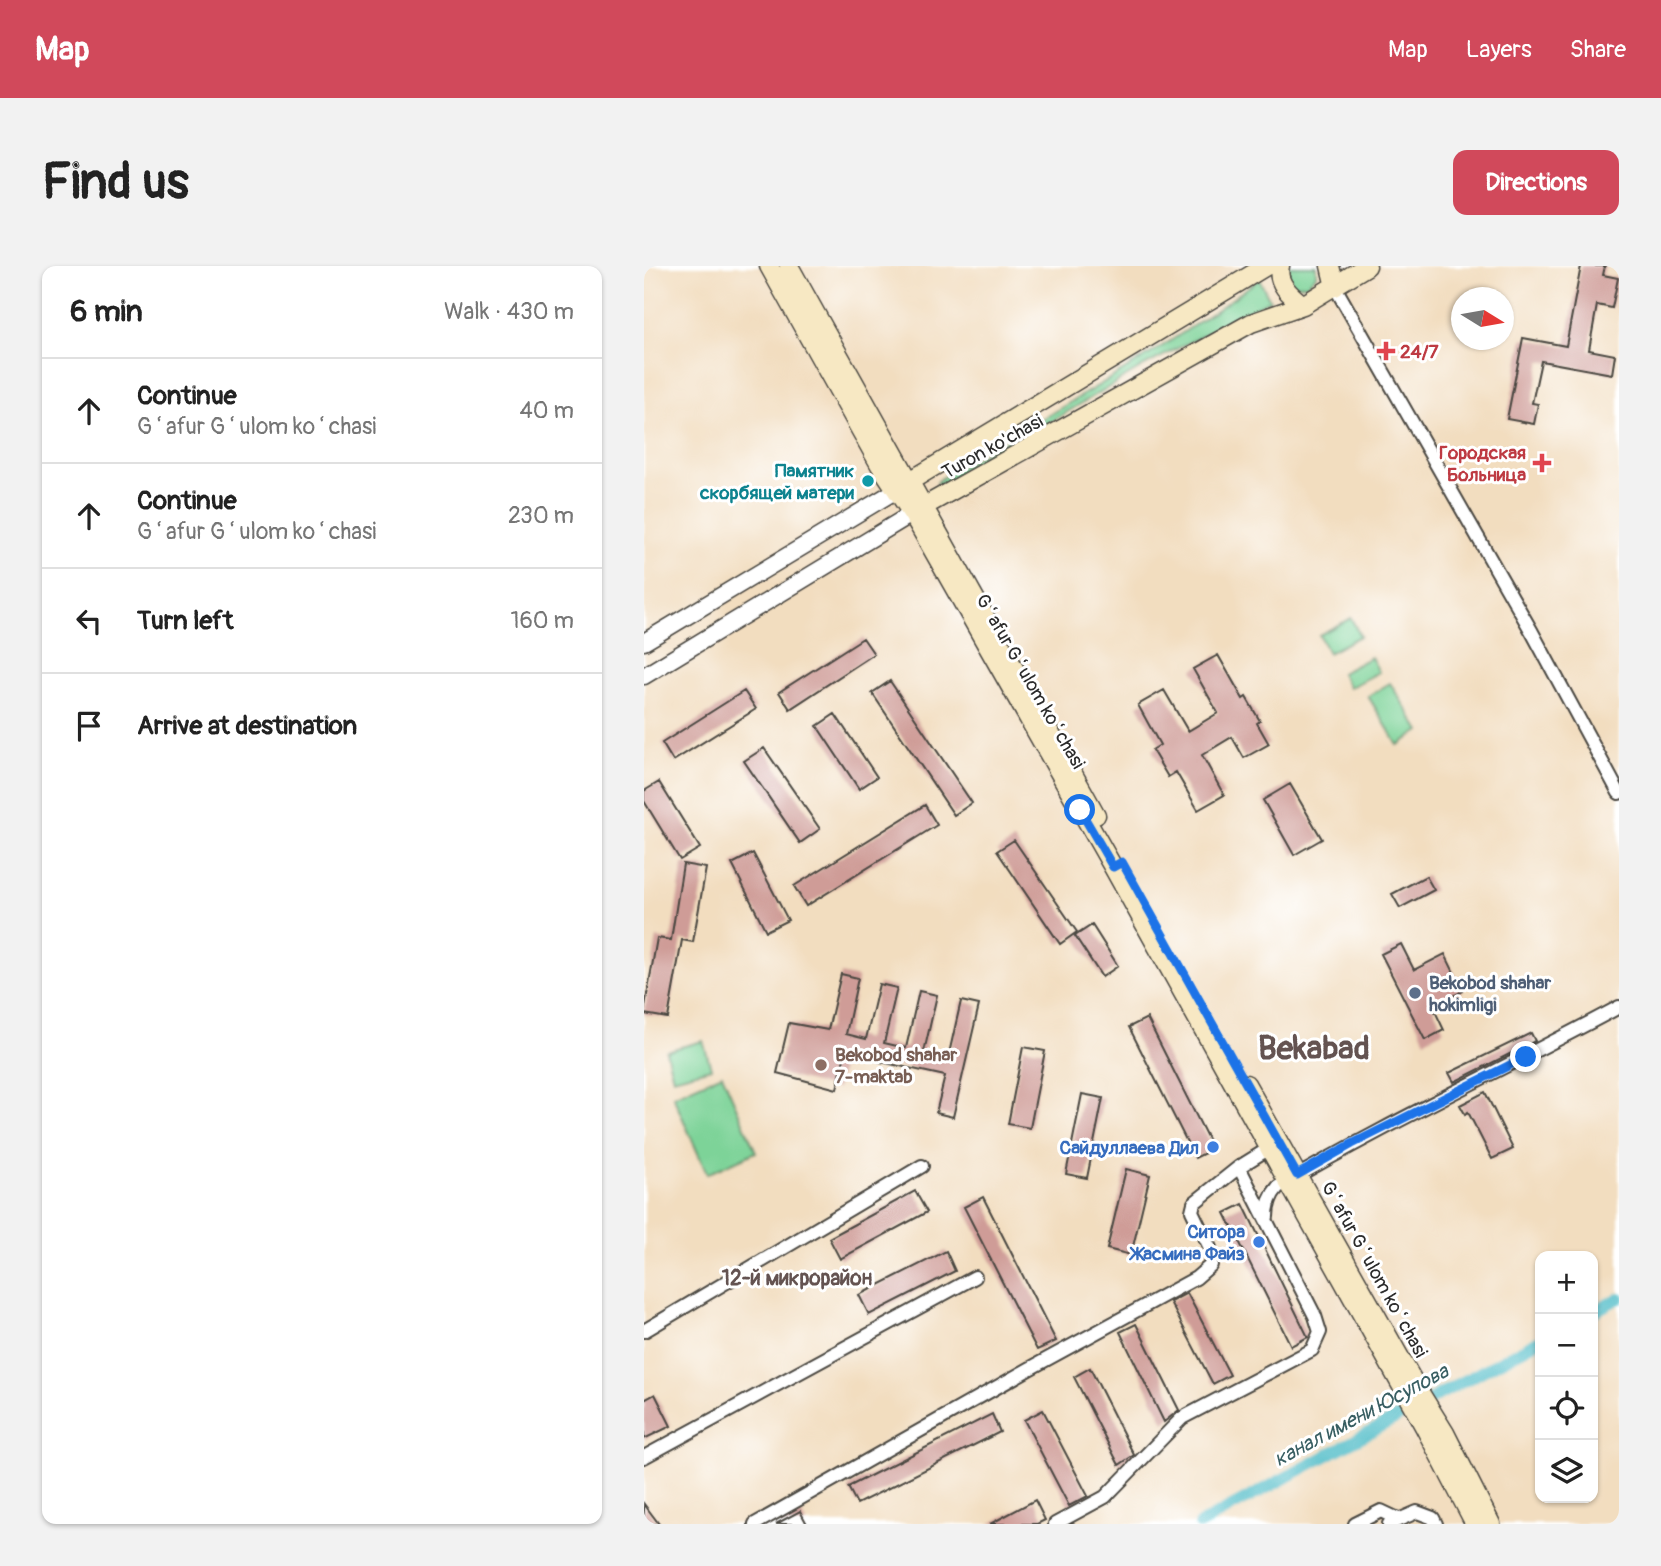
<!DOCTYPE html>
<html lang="en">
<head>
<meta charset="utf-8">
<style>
  :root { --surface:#fff; --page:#f2f2f2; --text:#222; --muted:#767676; --line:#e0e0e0; --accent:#d1495b }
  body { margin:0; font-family:Pangolin,sans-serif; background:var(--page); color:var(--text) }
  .controls { position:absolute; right:21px; bottom:21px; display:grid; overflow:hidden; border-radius:14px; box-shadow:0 2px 5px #0004 }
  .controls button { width:63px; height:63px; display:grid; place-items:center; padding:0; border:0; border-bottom:2px solid var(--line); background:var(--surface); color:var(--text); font:35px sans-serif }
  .compass { position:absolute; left:807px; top:21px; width:63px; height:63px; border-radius:50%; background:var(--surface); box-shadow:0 2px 5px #0004; rotate:101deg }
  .stop { position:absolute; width:21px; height:21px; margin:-16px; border:5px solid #1a73e8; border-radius:50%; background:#fff }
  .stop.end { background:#1a73e8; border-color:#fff; box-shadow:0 2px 7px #0008 }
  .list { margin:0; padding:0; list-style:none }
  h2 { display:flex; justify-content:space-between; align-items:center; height:91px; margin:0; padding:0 28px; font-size:30px }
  h2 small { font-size:23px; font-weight:400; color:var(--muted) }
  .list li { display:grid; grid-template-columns:46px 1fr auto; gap:21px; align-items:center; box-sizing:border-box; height:105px; padding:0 28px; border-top:2px solid var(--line) }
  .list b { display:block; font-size:26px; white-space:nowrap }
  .list p { margin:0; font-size:23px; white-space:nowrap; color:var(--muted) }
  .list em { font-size:23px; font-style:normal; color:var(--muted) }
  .icon { flex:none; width:38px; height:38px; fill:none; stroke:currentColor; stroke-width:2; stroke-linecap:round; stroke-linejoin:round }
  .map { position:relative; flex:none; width:975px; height:1258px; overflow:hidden; border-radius:14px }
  header { display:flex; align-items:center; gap:42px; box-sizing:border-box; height:98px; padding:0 35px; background:var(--accent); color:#fff }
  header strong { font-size:33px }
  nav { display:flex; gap:38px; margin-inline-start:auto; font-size:24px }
  .intro { display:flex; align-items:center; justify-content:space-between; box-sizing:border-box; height:168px; padding:0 42px }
  h1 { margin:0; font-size:49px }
  .button { padding:18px 32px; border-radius:14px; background:var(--accent); color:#fff; font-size:24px; font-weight:700 }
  main { display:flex; gap:42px; padding:0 42px }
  aside { flex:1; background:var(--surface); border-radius:14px; box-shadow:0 2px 5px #0004 }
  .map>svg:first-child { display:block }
  .green { fill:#7dd398; stroke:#547f62; stroke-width:2 }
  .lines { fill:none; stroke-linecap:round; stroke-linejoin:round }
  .canal { stroke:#4fbcc7; stroke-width:12 }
  .building { fill:#cf9c97 }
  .minor-casing { stroke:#494641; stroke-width:16 }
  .tertiary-casing { stroke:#494641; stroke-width:19 }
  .secondary-casing { stroke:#494641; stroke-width:21 }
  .minor { stroke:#fff; stroke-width:12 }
  .tertiary { stroke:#fff; stroke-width:16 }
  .secondary { stroke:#f7e8c3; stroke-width:18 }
  .route { stroke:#1a73e8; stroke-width:9 }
  .health-dot { fill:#e0444e; stroke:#fff; stroke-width:2.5 }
  .culture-dot { fill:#0f9aa8; stroke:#fff; stroke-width:2.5 }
  .service-dot { fill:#5c6f8a; stroke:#fff; stroke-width:2.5 }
  .education-dot { fill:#8d6e63; stroke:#fff; stroke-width:2.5 }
  .shop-dot { fill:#3f7fe0; stroke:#fff; stroke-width:2.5 }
  .labels { text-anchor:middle; stroke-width:6; stroke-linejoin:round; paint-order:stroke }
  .health-label { font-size:19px; font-weight:bold; fill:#be3a42; stroke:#fff; text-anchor:start }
  .street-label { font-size:19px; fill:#2b2b2b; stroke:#fff }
  .culture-label { font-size:19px; font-weight:bold; fill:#0d838f; stroke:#fff; text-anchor:end }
  .service-label { font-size:19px; font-weight:bold; fill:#4e5e75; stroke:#fff; text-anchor:start }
  .education-label { font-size:19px; font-weight:bold; fill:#785e54; stroke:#fff; text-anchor:start }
  .shop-label { font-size:19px; font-weight:bold; fill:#366cbe; stroke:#fff; text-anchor:end }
  .neighbourhood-label { font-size:21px; font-weight:bold; fill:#645351; stroke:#fff }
  .water-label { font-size:21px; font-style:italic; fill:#385e62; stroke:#fff }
  .town-label { font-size:33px; font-weight:bold; fill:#645351; stroke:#fff }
</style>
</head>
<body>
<header>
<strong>Map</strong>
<nav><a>Map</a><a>Layers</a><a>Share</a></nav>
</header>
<div class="intro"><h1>Find us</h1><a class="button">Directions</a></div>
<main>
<aside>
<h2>6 min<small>Walk · 430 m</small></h2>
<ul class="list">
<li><svg class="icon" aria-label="ahead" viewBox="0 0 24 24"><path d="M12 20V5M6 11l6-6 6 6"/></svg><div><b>Continue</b><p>Gʻafur Gʻulom koʻchasi</p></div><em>40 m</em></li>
<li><svg class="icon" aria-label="ahead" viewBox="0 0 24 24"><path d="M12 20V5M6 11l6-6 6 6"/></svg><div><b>Continue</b><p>Gʻafur Gʻulom koʻchasi</p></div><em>230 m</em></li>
<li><svg class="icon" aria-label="left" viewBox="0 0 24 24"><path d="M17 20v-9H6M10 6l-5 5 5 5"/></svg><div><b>Turn left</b></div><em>160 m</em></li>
<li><svg class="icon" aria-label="arrive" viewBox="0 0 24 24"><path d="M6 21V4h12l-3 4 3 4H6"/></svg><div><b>Arrive at destination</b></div></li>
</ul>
</aside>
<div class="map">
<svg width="975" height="1258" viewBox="0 0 975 1258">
  <rect width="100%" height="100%" fill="#fff"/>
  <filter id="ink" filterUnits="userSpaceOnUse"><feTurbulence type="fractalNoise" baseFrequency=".0143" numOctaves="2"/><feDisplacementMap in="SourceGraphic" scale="14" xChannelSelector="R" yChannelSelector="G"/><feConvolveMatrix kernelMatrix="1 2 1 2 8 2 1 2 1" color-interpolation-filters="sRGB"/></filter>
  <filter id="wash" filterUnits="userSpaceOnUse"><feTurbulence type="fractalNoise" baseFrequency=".00686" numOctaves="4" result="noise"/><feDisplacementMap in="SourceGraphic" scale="28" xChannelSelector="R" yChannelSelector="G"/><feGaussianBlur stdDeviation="1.57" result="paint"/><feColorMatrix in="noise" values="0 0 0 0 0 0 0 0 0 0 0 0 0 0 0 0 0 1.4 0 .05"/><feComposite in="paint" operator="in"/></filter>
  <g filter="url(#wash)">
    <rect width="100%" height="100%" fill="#f2ddbf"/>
    <path class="green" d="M641,0H672V9L664,18L652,19L646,16Z
      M615,13L626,34L500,100L300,220H295L293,217L296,213C403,149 515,89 615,13Z
      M707,352L716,370L684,387L675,369Z
      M727,391L735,406L705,422L697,407Z
      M746,417L776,465L754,479L724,430Z
      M59,775L67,802L29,812L22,785Z
      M78,808L112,886L63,908L29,830Z"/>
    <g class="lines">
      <path class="canal" d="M949,1046L975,1032
        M556,1258L896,1074"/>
    </g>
    <g id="blocks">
      <path class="building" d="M937,0H961L959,9L974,12L968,42L953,39L945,84L971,89L968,108L897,95L888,137L894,138L890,158L863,153L879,72L922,80Z
        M219,372L230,388L146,443L135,426Z
        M574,389L599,433L602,431L616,455L613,457L625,478L600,492L588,471L558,489L580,529L554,544L532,506L524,511L508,484L516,479L494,439L520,424L544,465L574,447L549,403Z
        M246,415L328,537L310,549L228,427Z
        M100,425L112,443L29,495L18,477Z
        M191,448L233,511L215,523L173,460Z
        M120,482L176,563L156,577L100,495Z
        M15,516L56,582L36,594L0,535V525Z
        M646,518L678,573L650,589L619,534Z
        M281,539L293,559L162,640L150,620Z
        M370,574L433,666L416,678L353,585Z
        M109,587L144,654L122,665L88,598Z
        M39,598L62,602L49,676L38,674L24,752L0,748V746L13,672L27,674Z
        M782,610L790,624L756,642L748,628Z
        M448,659L474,700L458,711L431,670Z
        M757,678L770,704L801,688L819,725L789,741L800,764L781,774L737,688Z
        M197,708L214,712L202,768L222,773L235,718L253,722L240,777L262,782L275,725L293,729L280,786L304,792L317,735L335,739L309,851L292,847L301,810L201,788L193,823L133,807L145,757L184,764Z
        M503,752L569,883L551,892L485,761Z
        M887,767L891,775L810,816L805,807Z
        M379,781L401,785L386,862L364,858Z
        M841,826L869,883L848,893L824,846L821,848L816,839Z
        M438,828L459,832L443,912L422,908Z
        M482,903L506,909L487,989L463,983Z
        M271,925L283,946L196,993L185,972Z
        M339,931L412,1075L393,1084L320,941Z
        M599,938L664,1071L647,1080L581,947Z
        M302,985L311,1005L225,1049L215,1029Z
        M543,1027L586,1109L569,1118L526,1036Z
        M492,1058L535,1144L520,1156L476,1066Z
        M446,1102L490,1189L475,1199L430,1111Z
        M11,1128L27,1160L0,1173V1134Z
        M399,1144L444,1230L425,1240L380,1154Z
        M348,1148L356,1166L213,1238L204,1221Z
        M391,1234L401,1254L393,1258H346Z
        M0,1238L15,1258H0Z
        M156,1245L163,1258H132Z"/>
    </g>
  </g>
  <g filter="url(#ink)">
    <use href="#blocks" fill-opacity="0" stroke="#494641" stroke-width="2"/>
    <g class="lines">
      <defs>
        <path id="minor" d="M691,21L888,366L975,527
          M623,951C623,939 626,930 634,921C745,856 862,802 975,741
          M0,1065L278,900
          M0,1191L331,1011
          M111,1258L385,1103L552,1012L567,999L566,982L548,945L550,937L595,901L624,883
          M411,1258L461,1231L538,1152L668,1084L676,1066L671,1050L595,901
          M711,1258L737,1245L754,1253
          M745,1258L773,1246L789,1252L792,1258"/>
        <path id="tertiary" d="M0,376L261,219
          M0,410L279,241"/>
        <path id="secondary" d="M125,0L236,199L269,249L469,601L781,1162L831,1258
          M145,0L452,549
          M636,0C632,17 646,29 659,39
          M686,0L691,21
          M266,215L622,0
          M279,241L607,57L659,39L723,0
          M602,818L773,1122L801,1167L847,1258"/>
      </defs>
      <use href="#minor" class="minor-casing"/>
      <use href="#tertiary" class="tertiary-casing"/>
      <use href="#secondary" class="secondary-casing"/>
      <use href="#minor" class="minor"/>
      <use href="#tertiary" class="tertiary"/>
      <use href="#secondary" class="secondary"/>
    </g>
  </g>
  <g class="lines" filter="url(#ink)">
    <path class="route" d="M436,544L469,601L478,596L653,909L708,878L882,791"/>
  </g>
  <g class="health-dot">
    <path d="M738.5 74.5h7v7h7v7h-7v7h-7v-7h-7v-7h7z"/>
    <path d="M894.5 186.5h7v7h7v7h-7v7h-7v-7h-7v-7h7z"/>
  </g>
  <circle class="culture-dot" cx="224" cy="215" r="7"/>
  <circle class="service-dot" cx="771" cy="727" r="7"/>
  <circle class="education-dot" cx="177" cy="799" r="7"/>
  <g class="shop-dot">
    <circle cx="569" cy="881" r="7"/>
    <circle cx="615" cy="976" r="7"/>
  </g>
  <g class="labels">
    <g class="health-label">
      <text x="756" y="92">24/7</text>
      <text x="882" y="193" text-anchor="end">Городская<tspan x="882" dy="22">Больница</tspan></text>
    </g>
    <g class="street-label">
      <text transform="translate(348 180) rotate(-29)" y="7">Turon ko'chasi</text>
      <text transform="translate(387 415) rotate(60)" y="7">Gʻafur Gʻulom koʻchasi</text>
      <text transform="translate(731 1003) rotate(61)" y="7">Gʻafur Gʻulom koʻchasi</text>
    </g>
    <g class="culture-label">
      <text x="210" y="211">Памятник<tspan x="210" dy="22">скорбящей матери</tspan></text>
    </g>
    <g class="service-label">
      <text x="785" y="723">Bekobod shahar<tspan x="785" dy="22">hokimligi</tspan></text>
    </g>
    <g class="education-label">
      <text x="191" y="795">Bekobod shahar<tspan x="191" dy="22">7-maktab</tspan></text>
    </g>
    <g class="shop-label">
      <text x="555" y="888">Сайдуллаева Дил</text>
      <text x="601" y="972">Ситора<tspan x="601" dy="22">Жасмина Файз</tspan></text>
    </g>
    <g class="neighbourhood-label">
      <text x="153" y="1019">12-й микрорайон</text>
    </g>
    <g class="water-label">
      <text transform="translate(717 1149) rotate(-28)" y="7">канал имени Юсупова</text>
    </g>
    <g class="town-label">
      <text x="670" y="793">Bekabad</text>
    </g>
  </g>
</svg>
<div class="controls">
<button>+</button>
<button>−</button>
<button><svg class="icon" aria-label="locate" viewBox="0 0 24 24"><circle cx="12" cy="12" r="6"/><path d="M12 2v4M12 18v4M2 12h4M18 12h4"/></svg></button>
<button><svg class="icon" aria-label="layers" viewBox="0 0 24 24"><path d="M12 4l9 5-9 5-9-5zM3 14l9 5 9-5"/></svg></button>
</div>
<svg class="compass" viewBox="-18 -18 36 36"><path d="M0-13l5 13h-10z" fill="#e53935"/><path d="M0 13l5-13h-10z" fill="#767676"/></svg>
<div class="stop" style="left:436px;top:544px"></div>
<div class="stop end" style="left:882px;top:791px"></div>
</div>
</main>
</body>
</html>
